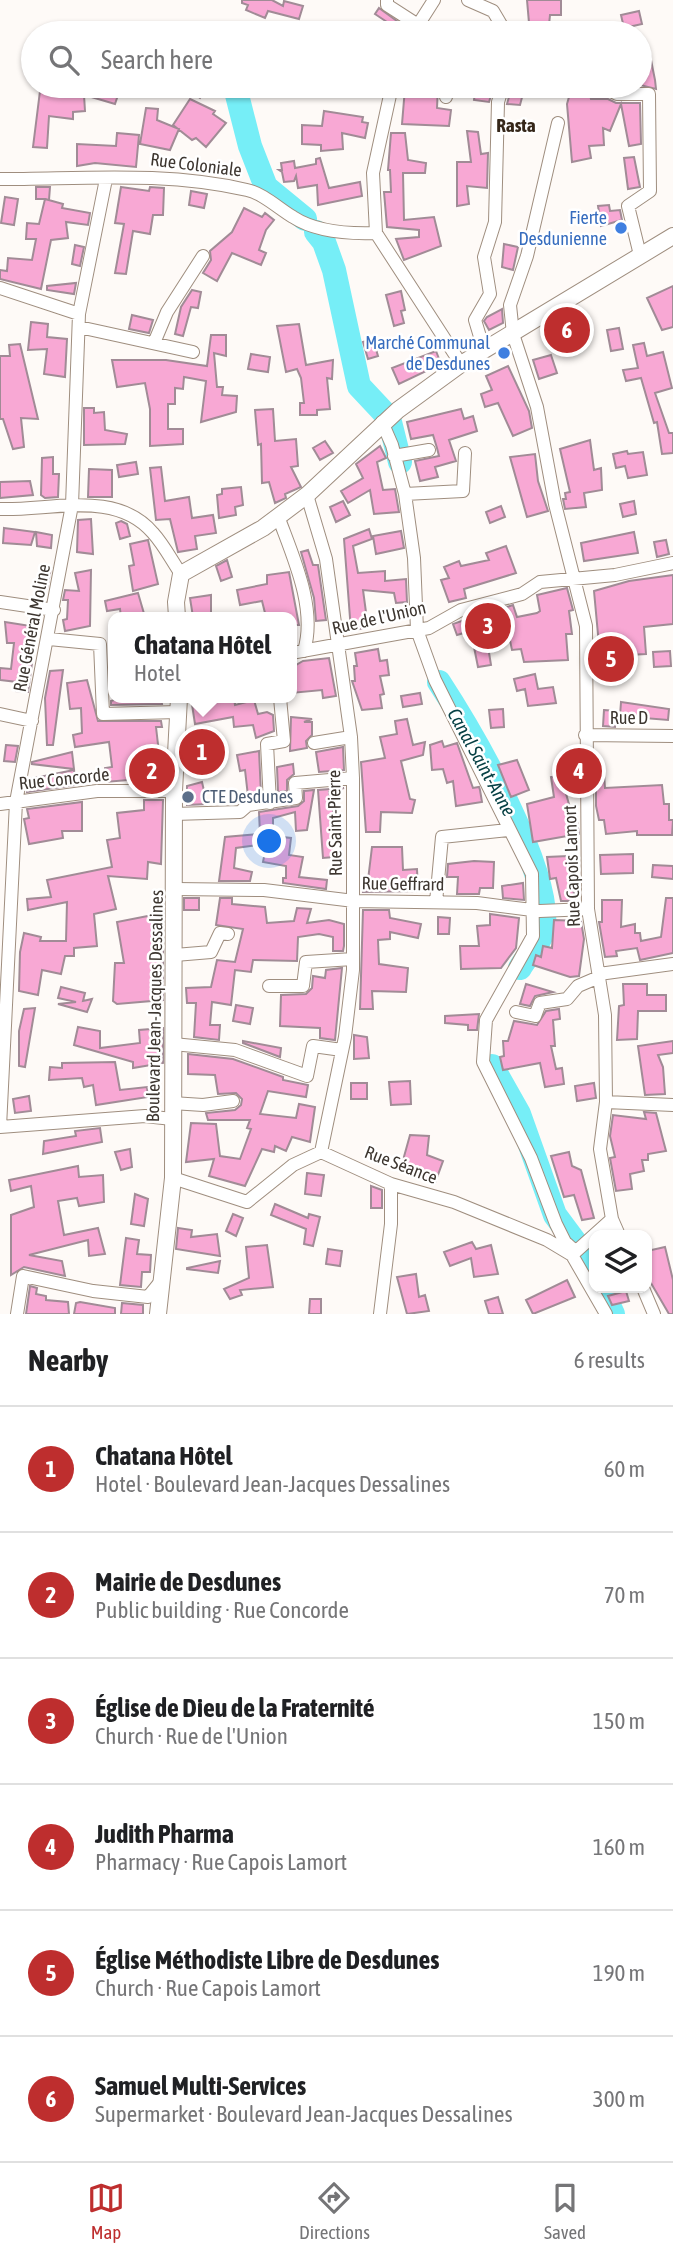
<!DOCTYPE html>
<html lang="en">
<head>
<meta charset="utf-8">
<style>
  :root { --surface:#fff; --page:#f2f2f2; --text:#202124; --muted:#757577; --line:#e0e0e0; --accent:#be2e2e }
  body { margin:0; font-family:"Asap Condensed",sans-serif; background:var(--page); color:var(--text) }
  .controls { position:absolute; right:21px; bottom:21px; display:grid; overflow:hidden; border-radius:14px; box-shadow:0 2px 5px #0004 }
  .controls button { width:63px; height:63px; display:grid; place-items:center; padding:0; border:0; border-bottom:2px solid var(--line); background:var(--surface); color:var(--text); font:35px sans-serif }
  .you { position:absolute; left:270px; top:842px; width:24px; height:24px; margin:-18px; border:5px solid #fff; border-radius:50%; background:#1a73e8; box-shadow:0 0 0 10px #1a73e833 }
  .badge { display:grid; place-items:center; width:46px; height:46px; border-radius:50%; background:var(--accent); color:#fff; font-size:23px; font-weight:700 }
  .pin { position:absolute; translate:-50% -50%; border:4px solid #fff; box-shadow:0 2px 7px #0006 }
  .popup { position:absolute; left:108px; top:612px; width:189px; height:91px; box-sizing:border-box; display:grid; place-content:center; border-radius:14px; background:var(--surface); filter:drop-shadow(0 2px 5px #0005); font-size:23px; white-space:nowrap; color:var(--muted) }
  .popup b { font-size:26px; color:var(--text) }
  .popup::after { content:''; position:absolute; left:50%; top:100%; margin-left:-14px; border:14px solid transparent; border-top-color:var(--surface) }
  .list { margin:0; padding:0; list-style:none }
  h2 { display:flex; justify-content:space-between; align-items:center; height:91px; margin:0; padding:0 28px; font-size:30px }
  h2 small { font-size:23px; font-weight:400; color:var(--muted) }
  .list li { display:grid; grid-template-columns:46px 1fr auto; gap:21px; align-items:center; box-sizing:border-box; height:126px; padding:0 28px; border-top:2px solid var(--line) }
  .list b { display:block; font-size:26px; white-space:nowrap }
  .list p { margin:0; font-size:23px; white-space:nowrap; color:var(--muted) }
  .list em { font-size:23px; font-style:normal; color:var(--muted) }
  .icon { flex:none; width:38px; height:38px; fill:none; stroke:currentColor; stroke-width:2; stroke-linecap:round; stroke-linejoin:round }
  .map { position:relative; flex:none; width:673px; height:1314px; overflow:hidden }
  .search { position:absolute; background:var(--surface); box-shadow:0 2px 5px #0004; left:21px; right:21px; top:21px; height:77px; display:flex; align-items:center; gap:18px; box-sizing:border-box; padding:0 24px; border-radius:38px; color:var(--muted); font-size:26px }
  .sheet { height:847px; background:var(--surface) }
  nav { display:flex; justify-content:space-around; align-items:center; box-sizing:border-box; height:98px; border-top:2px solid var(--line); background:var(--surface); font-size:19px; color:var(--muted) }
  nav a { display:grid; justify-items:center; gap:4px }
  nav .on { color:var(--accent) }
  .map>svg:first-child { display:block }
  .lines { fill:none; stroke-linecap:round; stroke-linejoin:round }
  .river { stroke:#76eef7; stroke-width:24 }
  .building { fill:#f8a8d4; stroke:#a18b96; stroke-width:2 }
  .minor-casing { stroke:#9f8e7f; stroke-width:14 }
  .tertiary-casing { stroke:#9f8e7f; stroke-width:18 }
  .minor { stroke:#fff; stroke-width:12 }
  .tertiary { stroke:#fff; stroke-width:16 }
  .shop-dot { fill:#3f7fe0; stroke:#fff; stroke-width:2.5 }
  .service-dot { fill:#5c6f8a; stroke:#fff; stroke-width:2.5 }
  .labels { text-anchor:middle; stroke-width:5; stroke-linejoin:round; paint-order:stroke }
  .street-label { font-size:18px; fill:#3d3630; stroke:#fff }
  .shop-label { font-size:18px; fill:#366cbe; stroke:#fff; text-anchor:end }
  .service-label { font-size:18px; fill:#4e5e75; stroke:#fff; text-anchor:start }
  .neighbourhood-label { font-size:19px; font-weight:bold; fill:#35271a; stroke:#fff }
  .water-label { font-size:19px; font-style:italic; fill:#074145; stroke:#fff }
</style>
</head>
<body>
<div class="map">
<svg width="673" height="1314" viewBox="0 0 673 1314">
  <rect width="100%" height="100%" fill="#fefaf7"/>
  <g class="lines">
    <path class="river" d="M236,91L250,146L266,187L305,219
      M316,232L324,242L334,270L359,386L389,418L400,462
      M439,682C471,731 556,876 543,932C540,943 526,957 520,968
      M492,1066L519,1114L555,1215L584,1254L594,1274
      M601,1288L613,1314"/>
  </g>
  <path class="building" d="M242,0H272L283,6L284,1L303,6L299,19L268,11L265,18L246,10L248,5L242,3Z
    M527,0H561V15H550L549,25H553V33H516L517,22L529,23Z
    M379,8L401,24L395,33H382L387,22L375,14Z
    M639,11L642,24L624,28L621,15Z
    M649,50L655,80L656,89L640,85V52Z
    M90,86L119,92L115,104L88,96Z
    M183,86H210L200,98Z
    M410,86H438L437,108L451,110L449,126L402,124L405,88Z
    M476,86H494L489,102L474,100Z
    M512,86H525L520,105L507,104Z
    M40,91L84,95L85,111L73,112V119L49,116L47,148L33,147Z
    M590,95L591,99H608L616,103H640L641,144L629,146L621,104L610,131L603,128L604,145L589,146L591,158L572,162L567,104L569,97Z
    M190,99L215,111L213,114L226,123L206,147L196,138L192,140L173,125Z
    M146,108L158,109L157,120L179,129L170,150L140,144Z
    M324,111L363,117L362,122L368,123L365,138L342,133L343,149L321,151V145L302,144V125L322,126Z
    M467,131L478,132L481,154L488,153L487,188L467,186L469,204L457,206V162H471Z
    M117,133L139,135L136,167L95,163L77,166V144L116,146Z
    M391,133H405L408,160L426,163L425,173H403L404,220L434,217L441,246L404,260L396,239L419,237V230L387,227L384,192H391L390,170H388Z
    M634,157L640,187L628,189L624,158Z
    M320,158L329,188L360,182L362,196L318,205L317,185L298,188L296,176L294,181L284,182L282,172L279,170H282L281,163L294,161L295,168L316,164V159Z
    M36,187H50L49,200L45,199L63,204L62,208L90,213L88,225L66,222L68,238L51,240L41,289L0,279V270L7,271L8,258L32,260L36,239H26L27,223L39,224L45,199H36Z
    M121,187L149,191L150,187L164,188L163,215H153L150,234L133,231L126,274L115,273L124,224L115,223Z
    M191,191L207,194L204,208L189,205Z
    M5,197L18,199L14,225L1,223Z
    M609,205L610,211L620,210L622,220L601,226L598,206Z
    M244,208L262,217L265,213L274,220L266,230L259,250L266,253L261,265L232,253L217,281L203,273L211,260L210,251L232,232Z
    M504,244L518,247L513,270L502,267Z
    M75,245L84,247L80,266L72,264Z
    M76,283L74,294L47,290V286Z
    M673,286V327L662,330L647,298Z
    M192,290L201,292L198,308L191,307L183,336L175,334L181,307Z
    M401,291L405,310L401,311L404,323L394,326L386,295Z
    M502,309L503,323L489,330L484,321L487,317Z
    M572,310L582,339L567,344L558,318Z
    M132,315L153,320L149,333L129,329Z
    M31,322L48,324L47,337L67,339L65,377L44,374L47,349L28,350Z
    M299,324L306,365L333,360L332,379L327,378L330,409L317,410V415H300V403H304L301,378L297,369L286,372L277,326Z
    M619,328L623,349L611,351L607,330Z
    M211,335H226V356L214,353L217,387H223L222,395L237,396L236,412L201,422L206,381L184,377L183,389L175,388V404H168V429H183V444L150,446V409L145,383L117,387L112,360H166L207,366Z
    M373,339L378,356L368,359L363,342Z
    M644,343L647,356L663,352L672,388L655,393L669,433H673V453L662,454L657,422L654,423L641,378L626,381L623,370L638,368L633,345Z
    M20,344L38,419L21,418L24,447L13,449L3,419H0V356H10L9,345Z
    M436,351L441,364L399,384L392,368Z
    M251,354L270,357L268,372L248,369Z
    M551,355L557,373L539,379L533,360Z
    M508,366L529,411L532,428L513,436L498,403L485,407L481,394L492,390L486,376Z
    M84,408H94V413L104,412L105,430L127,434L125,444L84,445Z
    M273,409L275,441L296,439L298,466L291,467L301,487L285,494L286,498L275,503L269,482L262,483L261,444L258,445L255,410Z
    M461,409L464,419L473,416L477,431L449,440L456,461L435,467L438,477L420,481L415,461L439,456L437,448L433,435L411,439L407,422Z
    M590,440L594,470L601,468L602,490L584,493L586,507L565,509L563,499H566L565,493L570,492L560,449Z
    M325,441L333,453L320,460L313,448Z
    M380,446L386,458L377,462L383,490L395,489L399,512L374,514L370,490L348,503L341,491L363,478L356,464Z
    M627,451L628,454L643,452L647,475L628,478L625,466L616,468L613,454Z
    M535,454L538,481L548,511L527,517L510,457Z
    M53,457V474H59L58,497L45,498L41,495L42,458Z
    M136,462L138,474L119,477L117,465Z
    M161,467L165,501L189,497L192,518L213,515L216,533L195,536L197,549L178,552L170,519L156,520L150,468Z
    M89,469L112,470V497H88Z
    M30,481L33,495L0,498V482Z
    M241,487L243,505L235,507L236,515L219,518L217,495L222,494V489Z
    M343,501L350,515L336,522L330,507Z
    M634,501L636,514L623,517L620,504Z
    M501,506L505,517L490,523L486,512Z
    M91,519L93,554L77,552L78,520Z
    M121,521L127,524L130,536L120,539L116,523Z
    M4,528L35,532L31,545L3,543Z
    M369,529L372,539L353,546L358,573L385,571V581L406,579L407,602L396,603L394,593L363,590L368,627L351,631L344,539Z
    M401,531L404,548L376,554L373,536Z
    M36,532L52,535L51,548L37,546Z
    M634,532L638,553L584,561L581,543Z
    M148,540L158,584L133,591L129,566L134,565L130,544Z
    M666,540L669,554L657,557L654,542Z
    M506,546L516,573L464,589L466,598L449,602L441,580L449,578L444,567L459,561L461,566L489,560L486,553Z
    M308,550L313,565H318L326,620L316,621L314,598L301,552Z
    M227,560L232,577L221,581L216,566Z
    M41,567L51,568L47,589L40,588Z
    M91,570L90,626L65,631L63,620L67,619L68,600H63L65,590L79,591L75,573Z
    M289,572L299,625H291V617H266L262,601L240,605L237,590L267,584V575Z
    M673,575V624L644,627L646,654L628,655L629,665L601,667L594,591L629,581Z
    M567,588L573,610L569,611L572,634H566L568,660L524,662L521,649L512,650L506,621L496,624L491,612L513,605L517,617L537,613L540,611L537,595Z
    M138,593L145,617H121L120,609L107,611L105,601Z
    M211,595V617H193L190,598Z
    M470,618L474,630L457,635L453,624Z
    M5,622L37,627L28,692L16,691L17,682L0,680V668L11,669L14,643H7Z
    M486,634L491,665L478,667L472,637Z
    M378,649L380,661L387,660L389,675L380,676L384,694L380,695L382,708L362,710L352,681H355L354,666H357L355,653Z
    M670,651L671,666L654,667L653,652Z
    M329,658L336,696L323,698L322,690L291,693V668L303,661Z
    M63,670L53,745H47L45,698L50,671Z
    M535,674L538,689L553,687L556,703L528,706L525,689L517,691L514,679Z
    M87,680L98,721H161L162,727H156L159,753L164,752V777L105,782V768L112,767L109,742L75,747L73,735L82,733L81,708L70,709L67,683Z
    M420,693L422,704L403,707L401,696Z
    M120,698H161L162,704L111,705V701Z
    M191,698H234L235,705L254,700L258,714L267,712L273,715L274,731L256,738L253,725L234,727L233,717L195,724Z
    M621,702L669,709L668,720L620,716Z
    M503,709L504,727L491,728L489,710Z
    M604,710L616,711L615,727L603,726Z
    M291,717L312,719L304,722H312V735L306,741L307,748L290,751Z
    M407,719L413,745L425,742L423,755L401,761L410,799L415,800L412,813L381,812L380,832H366L361,762L385,758L380,737L397,734L395,721Z
    M442,741L444,747L457,743L473,788L479,787L480,790L482,802L456,806L453,781L447,783L443,769L432,770L430,745Z
    M6,745L18,746L15,762L4,761Z
    M208,745L209,760L194,762L193,746Z
    M343,747L344,770L319,772L316,752Z
    M259,751L261,794L248,796L245,770L240,771L237,755Z
    M72,752L74,769L32,764V762Z
    M517,760L529,790L511,797L498,765Z
    M293,764L294,774L287,780V791L278,792L277,767Z
    M74,770L76,785L27,792L29,779Z
    M604,774L605,788L662,785L664,804H669V820H673L672,835H637V831L606,834L604,820H599L596,806V776Z
    M565,775V790L572,815H576L579,834L533,842L527,804L554,797L551,777Z
    M202,782L207,804L187,805V786Z
    M344,788L329,792L337,829L331,830L334,857L323,858L318,790Z
    M314,790L307,830L296,831L295,812L273,818V836L291,838L289,855L303,857L299,877L327,880L326,889L283,883V878H286V866L263,862L266,847L257,848V845L236,848L234,868L252,872L250,881H219L225,837L260,834L259,812L298,806L304,801V791Z
    M144,800H163L161,864L148,862L147,879L108,876L116,909L94,914L97,946L74,948V956H65L61,974L42,970L38,995L19,991L20,952L24,933L41,937L40,941H66L67,902L28,910L27,899L51,897L47,880L112,867L107,840L120,838L117,813L144,810Z
    M82,802V831H62L63,838L29,844L24,819L29,818L27,809Z
    M372,847H402L403,870L417,869L418,891L363,892L364,880H368Z
    M633,854V873L601,874L600,855Z
    M568,856L575,901H561L556,878L550,879L547,857Z
    M474,861L494,862L493,888H480L479,894H457L458,877H447L448,864Z
    M653,865L673,866V879L652,877Z
    M523,883L524,900L503,898L502,886Z
    M199,898V910H184V898Z
    M220,898H232V904L265,907L267,923L294,921L297,908L311,909L307,923L329,920L344,924V946L343,951H333V937L319,934L298,937L297,961L253,960L251,972L235,970L231,1005L212,1002L210,1025H220L219,1040L194,1037L196,1003H187L186,988L211,987L217,960L235,962L243,929L216,925Z
    M666,898H673V953L640,960L637,948L616,951L617,956L605,957L599,922H602V900H622L621,927L635,924V933H640L641,941L661,937Z
    M363,910H389L390,918L421,924L418,938L390,932V939L378,940L379,964L408,968L406,992L372,991L373,1009H360Z
    M163,913V1000L117,1004L113,1001L115,963H124L117,922Z
    M490,914L519,918L516,948L501,968L461,969L460,946H479L477,926L490,925Z
    M438,917L450,918L449,934H438Z
    M554,920L581,921L584,939L579,976L570,977L533,965L536,955L541,957L543,946L552,948Z
    M342,968L335,1040L320,1038V1028L280,1026L281,995L306,994L312,988L313,976L325,978L326,970Z
    M526,984L553,992L535,996L530,1006L520,1004Z
    M623,984H647V995H666V1011H638L637,1039L617,1040L619,1006L624,1005Z
    M61,987L85,993L83,1001L92,999L87,1012L58,1004L76,1002L58,998Z
    M236,1005L253,1008L250,1024L233,1021Z
    M35,1008L25,1067L19,1066V1031L24,1009Z
    M559,1009L560,1019L553,1020L555,1046H551L556,1069L562,1068L564,1084L545,1087L540,1063L503,1070L500,1057L504,1056L503,1041H508L514,1021L537,1025L546,1011Z
    M479,1014L477,1030H468V1025L445,1023V1016Z
    M78,1027L100,1031V1048L140,1043L139,1030L163,1028V1063L133,1068V1062L74,1045Z
    M354,1035L367,1037L369,1058L354,1059Z
    M243,1041L281,1048L280,1057L243,1043Z
    M673,1041V1053L658,1055L663,1067L665,1094L645,1095L638,1046Z
    M188,1054L233,1059L283,1077V1080L308,1085L306,1097L268,1091L260,1114L296,1118L299,1104L315,1107L310,1142L292,1137L286,1151L275,1146L274,1152L262,1149L245,1186L209,1176L214,1159L186,1162L191,1123L216,1124L220,1156L240,1159L251,1129L247,1128L250,1120H208L206,1113L235,1110L241,1105L242,1099L236,1093L218,1094L215,1075L188,1074Z
    M115,1062L120,1090L147,1087L148,1097L96,1105L93,1085L84,1087L82,1078L49,1080L50,1067L62,1068V1063Z
    M410,1081L411,1104L391,1105L389,1082Z
    M351,1083H367V1099H351Z
    M594,1083L596,1098L577,1101L575,1086Z
    M29,1096L31,1111L15,1113L13,1099Z
    M644,1112L656,1113L666,1151L648,1154V1160H642L644,1171L630,1174L632,1189L616,1191L610,1158L615,1157L610,1136L613,1115L646,1119Z
    M100,1128L102,1142L43,1154L44,1141L76,1136L75,1131Z
    M410,1135L429,1136L427,1155L443,1161L435,1183L400,1171Z
    M130,1149L132,1167L121,1170L115,1152Z
    M569,1152L572,1166L581,1170L594,1218L582,1220L574,1195L564,1197L551,1156Z
    M78,1166L79,1177L103,1175L104,1202L79,1206L77,1198L58,1201L64,1235L98,1228L105,1254L89,1256L88,1240L29,1255L62,1261L65,1276L24,1267L11,1275V1215L34,1207L31,1186L11,1191L9,1180Z
    M307,1173L324,1175L321,1196L305,1194Z
    M371,1186L382,1190V1208H371Z
    M135,1194L148,1199L144,1226L131,1224Z
    M275,1204L308,1218L309,1214L320,1217L313,1246L304,1244L306,1229L271,1215Z
    M233,1214L243,1218L236,1236L226,1231Z
    M178,1228L192,1230L191,1237L217,1234L220,1256L176,1249Z
    M126,1238L139,1240L137,1254L151,1255L150,1272H142L141,1287L120,1285Z
    M472,1242L476,1249L491,1245L498,1274L474,1277L471,1258L450,1266L444,1252Z
    M267,1245L273,1287L240,1290L242,1295L230,1299L224,1289L249,1278L246,1247Z
    M665,1247L673,1280V1314H669L648,1278L647,1251Z
    M328,1249L342,1251L340,1266L326,1264Z
    M220,1261L218,1273L187,1269V1268Z
    M416,1274L419,1297L425,1295L429,1311L407,1314L397,1277Z
    M567,1280L575,1297L533,1314L526,1300Z
    M30,1286L37,1288L36,1294L46,1296V1300L68,1302L69,1314H26Z
    M626,1291L629,1301L612,1305L608,1296Z
    M498,1297L503,1314H489L485,1301Z
    M310,1299H321V1314H309Z
    M80,1302L115,1308V1314H74L76,1303Z
    M122,1303L143,1305V1314H121Z"/>
  <g class="lines">
    <defs>
      <path id="minor" d="M387,0V5L418,25L439,33
        M468,0L493,11L506,33
        M413,33L434,0
        M392,86L373,173L376,233L461,364
        M602,86L617,94H649L650,191L628,206L640,255
        M446,97L448,86
        M558,123L527,256L510,305L513,334L537,407L555,504L586,626L588,909L605,1015L606,1102L600,1149L612,1219L619,1235
        M0,179C83,179 165,171 247,190C264,194 278,208 293,217C316,232 349,234 376,233
        M106,179L79,314L72,505L16,802L0,1127L145,1116L172,1119
        M0,288L79,314
        M79,327L193,352
        M154,343L167,312L203,256
        M484,350L475,320L490,294L484,257L495,222L498,102L503,86
        M382,422L392,445L405,494L414,558L417,630L435,680L532,874L533,936L486,1020L483,1062L531,1158L556,1224L565,1242L575,1251
        M394,456L429,450
        M405,494L463,491L465,453
        M307,495L326,559L351,737L353,778V970L345,1037L321,1152
        M0,509C50,511 116,489 153,533C164,545 172,561 181,574
        M278,516C293,557 317,608 304,651
        M0,602L54,610
        M49,639L100,644L103,714L178,712
        M291,653L429,628L461,610L522,594L540,582L615,575L673,563
        M0,714L32,721
        M585,735L673,736
        M314,743L351,737
        M270,803L267,744L284,741L280,698
        M0,804L97,791H174
        M174,814L240,812L248,805L296,798L295,783L353,778
        M176,889L264,890L354,901L477,903L540,911L588,909
        M436,902L442,837L508,830
        M175,955L211,952L220,933L228,934
        M599,974L673,964
        M269,986H303L306,962L353,959
        M516,1012L535,1016L540,1003L567,999L578,986L599,977
        M173,1044L235,1050L307,1076L313,1046L342,1050
        M606,1102L673,1105
        M172,1103L203,1105L233,1101
        M173,1178L247,1202L293,1165L321,1152L391,1184L454,1202L547,1240L572,1255L606,1314
        M572,1255L612,1219
        M643,1288L654,1314
        M17,1314L23,1276L93,1291L148,1297L161,1281
        M380,1314L391,1224V1184"/>
      <path id="tertiary" d="M177,617L176,602L181,574L263,528L307,495L398,410L461,364L673,236
        M158,1314L173,1178L174,791L179,698"/>
    </defs>
    <use href="#minor" class="minor-casing"/>
    <use href="#tertiary" class="tertiary-casing"/>
    <use href="#minor" class="minor"/>
    <use href="#tertiary" class="tertiary"/>
  </g>
  <g class="shop-dot">
    <circle cx="621" cy="228" r="7"/>
    <circle cx="504" cy="353" r="7"/>
  </g>
  <circle class="service-dot" cx="188" cy="797" r="7"/>
  <g class="labels">
    <g class="street-label">
      <text transform="translate(196 165) rotate(7)" y="6">Rue Coloniale</text>
      <text transform="translate(379 618) rotate(-13)" y="6">Rue de l'Union</text>
      <text transform="translate(32 628) rotate(-79)" y="6">Rue Général Moline</text>
      <text x="629" y="724">Rue D</text>
      <text transform="translate(64 779) rotate(-6)" y="6">Rue Concorde</text>
      <text transform="translate(335 823) rotate(-91)" y="6">Rue Saint-Pierre</text>
      <text transform="translate(572 866) rotate(-92)" y="6">Rue Capois Lamort</text>
      <text transform="translate(403 884) rotate(1)" y="6">Rue Geffrard</text>
      <text transform="translate(155 1006) rotate(-89)" y="6">Boulevard Jean-Jacques Dessalines</text>
      <text transform="translate(401 1165) rotate(21)" y="6">Rue Séance</text>
    </g>
    <g class="shop-label">
      <text x="607" y="224">Fierte<tspan x="607" dy="21">Desdunienne</tspan></text>
      <text x="490" y="349">Marché Communal<tspan x="490" dy="21">de Desdunes</tspan></text>
    </g>
    <g class="service-label">
      <text x="202" y="803">CTE Desdunes</text>
    </g>
    <g class="neighbourhood-label">
      <text x="516" y="132">Rasta</text>
    </g>
    <g class="water-label">
      <text transform="translate(482 762) rotate(61)" y="7">Canal Saint-Anne</text>
    </g>
  </g>
</svg>
<div class="controls">
<button><svg class="icon" aria-label="layers" viewBox="0 0 24 24"><path d="M12 4l9 5-9 5-9-5zM3 14l9 5 9-5"/></svg></button>
</div>
<div class="you"></div>
<div class="pin badge" style="left:202px;top:752px">1</div>
<div class="popup"><b>Chatana Hôtel</b>Hotel</div>
<div class="pin badge" style="left:152px;top:771px">2</div>
<div class="pin badge" style="left:488px;top:626px">3</div>
<div class="pin badge" style="left:579px;top:771px">4</div>
<div class="pin badge" style="left:611px;top:659px">5</div>
<div class="pin badge" style="left:567px;top:330px">6</div>
<div class="search"><svg class="icon" aria-label="search" viewBox="0 0 24 24"><circle cx="10" cy="10" r="6"/><path d="M15 15l6 6"/></svg>Search here</div>
</div>
<section class="sheet">
<h2>Nearby<small>6 results</small></h2>
<ul class="list">
<li><span class="badge">1</span><div><b>Chatana Hôtel</b><p>Hotel · Boulevard Jean-Jacques Dessalines</p></div><em>60 m</em></li>
<li><span class="badge">2</span><div><b>Mairie de Desdunes</b><p>Public building · Rue Concorde</p></div><em>70 m</em></li>
<li><span class="badge">3</span><div><b>Église de Dieu de la Fraternité</b><p>Church · Rue de l'Union</p></div><em>150 m</em></li>
<li><span class="badge">4</span><div><b>Judith Pharma</b><p>Pharmacy · Rue Capois Lamort</p></div><em>160 m</em></li>
<li><span class="badge">5</span><div><b>Église Méthodiste Libre de Desdunes</b><p>Church · Rue Capois Lamort</p></div><em>190 m</em></li>
<li><span class="badge">6</span><div><b>Samuel Multi-Services</b><p>Supermarket · Boulevard Jean-Jacques Dessalines</p></div><em>300 m</em></li>
</ul>
</section>
<nav>
<a class="on"><svg class="icon" aria-label="map" viewBox="0 0 24 24"><path d="M3 6l6-2 6 2 6-2v14l-6 2-6-2-6 2zM9 4v14M15 6v14"/></svg>Map</a>
<a><svg class="icon" aria-label="directions" viewBox="0 0 24 24"><path d="M12 3l9 9-9 9-9-9zM9 14v-3h6M13 9l2 2-2 2"/></svg>Directions</a>
<a><svg class="icon" aria-label="saved" viewBox="0 0 24 24"><path d="M7 4h10v16l-5-4-5 4z"/></svg>Saved</a>
</nav>
</body>
</html>
